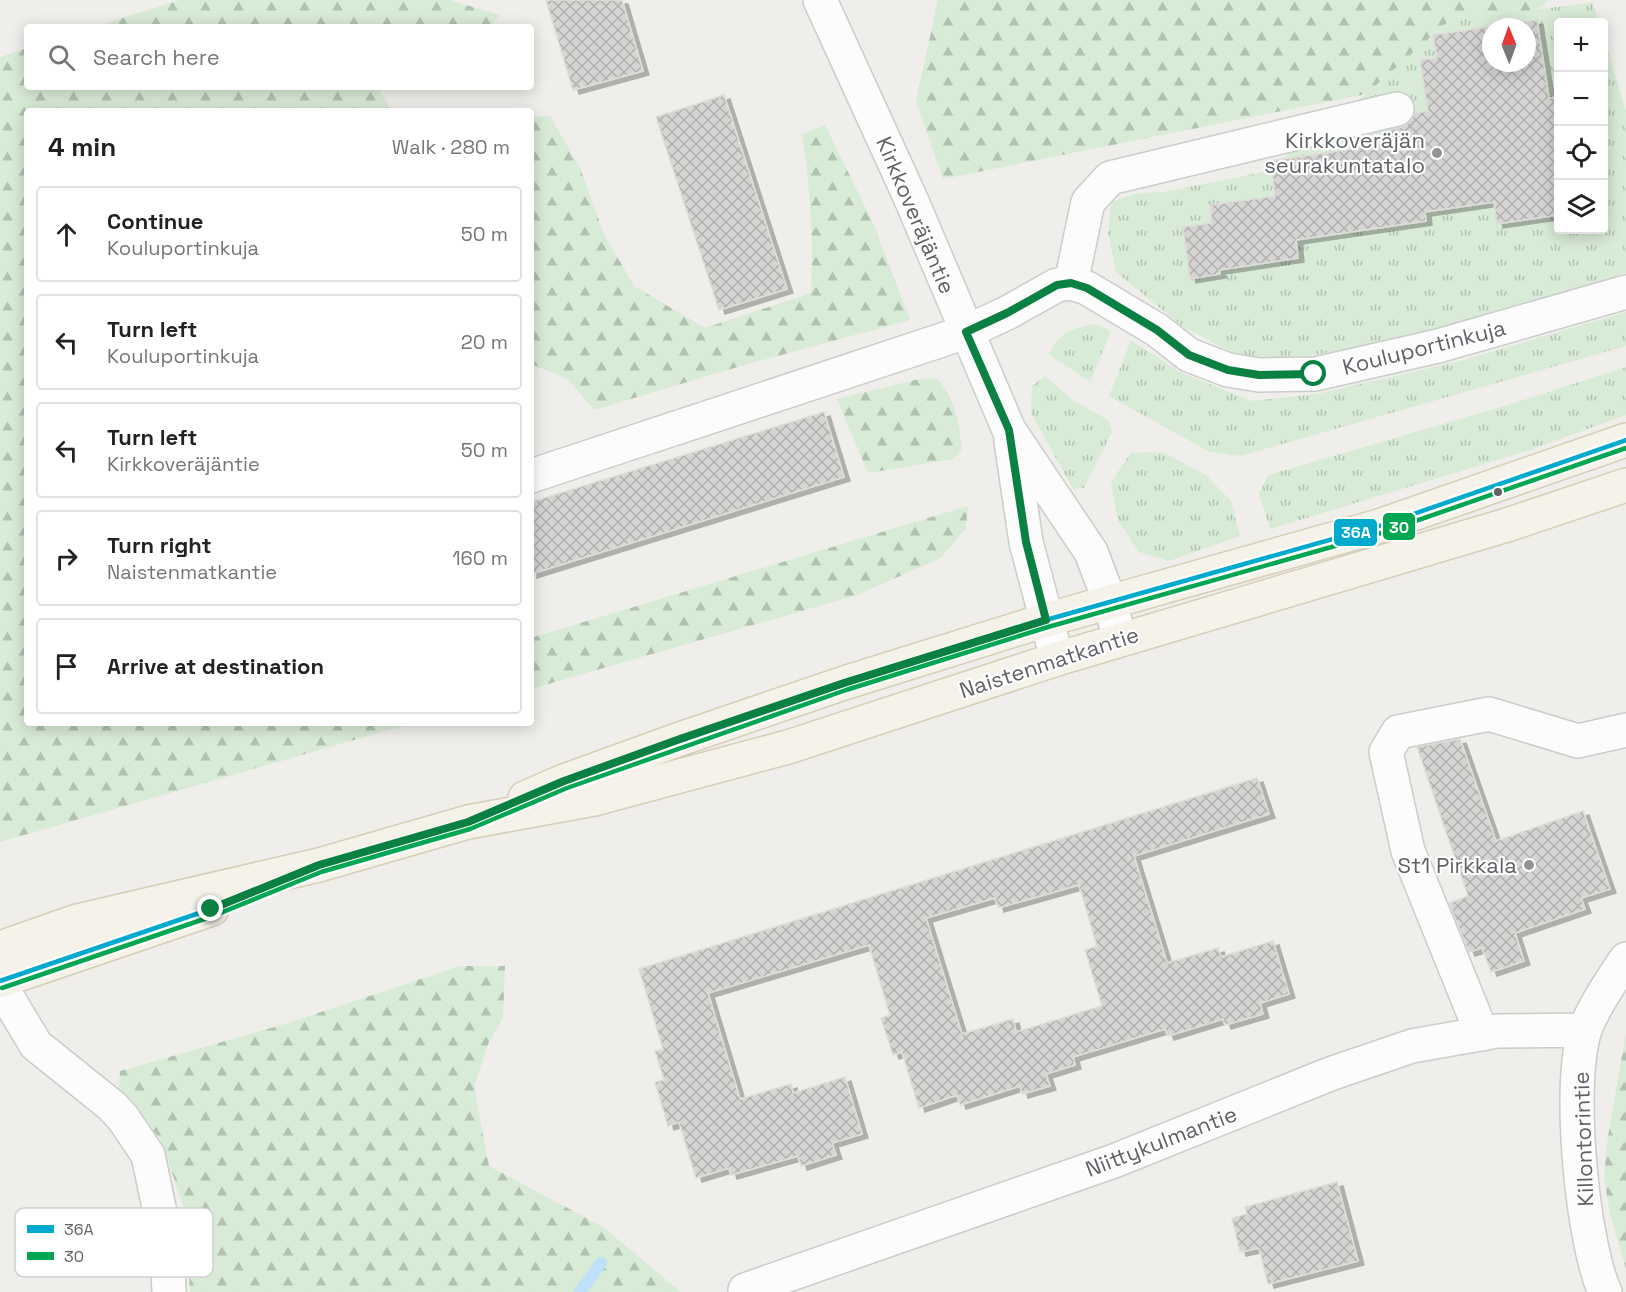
<!DOCTYPE html>
<html lang="en">
<head>
<meta charset="utf-8">
<style>
  :root { --surface:#fff; --page:#f2f2f2; --text:#222; --muted:#767676; --line:#e0e0e0 }
  body { margin:0; font-family:"Space Grotesk",sans-serif; background:var(--page); color:var(--text) }
  .controls { position:absolute; right:18px; top:18px; display:grid; overflow:hidden; border-radius:6px; box-shadow:0 3px 15px #0003 }
  .controls button { width:54px; height:54px; display:grid; place-items:center; padding:0; border:0; border-bottom:2px solid var(--line); background:var(--surface); color:var(--text); font:30px sans-serif }
  .compass { position:absolute; left:1482px; top:18px; width:54px; height:54px; border-radius:50%; background:var(--surface); box-shadow:0 3px 15px #0003; rotate:359deg }
  .stop { position:absolute; width:18px; height:18px; margin:-14px; border:4px solid #0b8043; border-radius:50%; background:#fff }
  .stop.end { background:#0b8043; border-color:#fff; box-shadow:0 2px 6px #0008 }
  .list { margin:0; padding:0; list-style:none }
  h2 { display:flex; justify-content:space-between; align-items:center; height:78px; margin:0; padding:0 24px; font-size:26px }
  h2 small { font-size:20px; font-weight:400; color:var(--muted) }
  .list li { display:grid; grid-template-columns:39px 1fr auto; gap:18px; align-items:center; box-sizing:border-box; height:96px; margin:0 12px 12px; padding:0 12px; border:2px solid var(--line); border-radius:6px }
  .list b { display:block; font-size:22px; white-space:nowrap }
  .list p { margin:0; font-size:20px; white-space:nowrap; color:var(--muted) }
  .list em { font-size:20px; font-style:normal; color:var(--muted) }
  .icon { flex:none; width:33px; height:33px; fill:none; stroke:currentColor; stroke-width:2; stroke-linecap:round; stroke-linejoin:round }
  .map { position:relative; flex:none; width:1626px; height:1292px; overflow:hidden }
  .search { position:absolute; background:var(--surface); box-shadow:0 3px 15px #0003; left:24px; top:24px; width:510px; height:66px; display:flex; align-items:center; gap:15px; box-sizing:border-box; padding:0 21px; border-radius:6px; color:var(--muted); font-size:22px }
  .panel { position:absolute; background:var(--surface); box-shadow:0 3px 15px #0003; left:24px; top:108px; width:510px; height:618px; border-radius:6px }
  .map>svg:first-child { display:block }
  .grass { fill:url(#grass-tufts); fill-rule:evenodd }
  .forest { fill:url(#forest-firs) }
  .lines { fill:none; stroke-linecap:round; stroke-linejoin:round }
  .stream { stroke:#bfe0f9; stroke-width:12 }
  .building { fill:url(#building-cross-hatch); stroke:#deddd9; stroke-width:1.5; fill-rule:evenodd; filter:url(#shadow) }
  .minor-casing { stroke:#cbcccc; stroke-width:36 }
  .major-casing { stroke:#d7ceb8; stroke-width:36 }
  .minor { stroke:#fdfcfc; stroke-width:33 }
  .major { stroke:#f4f2e9; stroke-width:33 }
  .bus-1-casing { stroke:#fff; stroke-width:9 }
  .bus-2-casing { stroke:#fff; stroke-width:9 }
  .bus-1 { stroke:#00a9ce; stroke-width:4.5 }
  .bus-2 { stroke:#00a651; stroke-width:4.5 }
  .route { stroke:#0b8043; stroke-width:8 }
  .poi-dot { fill:#919496; stroke:#fff; stroke-width:2 }
  .bus-dot { fill:#5f6368; stroke:#fff; stroke-width:2 }
  .labels { text-anchor:middle; stroke-width:4.5; stroke-linejoin:round; paint-order:stroke }
  .poi-label { font-size:22px; fill:#5f6368; stroke:#fff; text-anchor:end }
  .street-label { font-size:22px; fill:#5f6368; stroke:#fff }
  .key { fill:#fff; stroke:#cfd0d2; stroke-width:1.5 }
  .key-label { font-size:16px; fill:#5f6368 }
  .line-badge { stroke:#fff; stroke-width:2 }
  .badge-label { font-size:16px; text-anchor:middle; font-weight:bold; fill:#fff }
</style>
</head>
<body>
<div class="map">
<svg width="1626" height="1292" viewBox="0 0 1626 1292">
  <defs>
    <pattern id="grass-tufts" width="24" height="20" patternUnits="userSpaceOnUse" patternTransform="scale(1.5)"><rect width="24" height="20" fill="#d8ebd6"/><path d="M3 7l-1-3M5 7V3M7 7l1-3M15 17l-1-3M17 17v-4M19 17l1-3" fill="none" stroke="#b2c2b1"/></pattern>
    <pattern id="forest-firs" width="22" height="20" patternUnits="userSpaceOnUse" patternTransform="scale(1.5)"><rect width="22" height="20" fill="#d8ebd6"/><path d="M5 1l3.5 6h-7zM16 11l3.5 6h-7z" fill="#b2c2b1"/></pattern>
    <pattern id="building-cross-hatch" width="8" height="8" patternUnits="userSpaceOnUse" patternTransform="scale(1.5)"><rect width="8" height="8" fill="#d6d5d3"/><path d="M0 0l8 8M0 8l8-8" fill="none" stroke="#b1b0af"/></pattern>
    <filter id="shadow"><feDropShadow dx="6" dy="4" stdDeviation="0" flood-color="#0004"/></filter>
  </defs>
  <rect width="100%" height="100%" fill="#efeeea"/>
  <path class="grass" d="M1592,2L1599,22H1558V230H1604V38L1626,111V273L1512,311L1352,348L1291,359L1238,356L1182,326L1116,272L1108,233L1111,202L1138,193L1164,192L1264,172L1366,94L1453,17L1536,10ZM1491,27H1527V63H1491Z
    M1626,312V346L1240,456L1210,452L1109,396L1131,340L1180,372L1252,401L1317,394L1464,360Z
    M1096,324L1111,331L1090,382L1049,354C1061,331 1072,328 1096,324Z
    M1626,367V415L1530,450L1270,529L1259,494L1268,475L1511,404Z
    M1045,376L1074,401L1108,420L1112,432L1084,488L1073,489L1031,413L1032,386Z
    M1162,452L1206,475L1231,501L1240,536L1169,561L1139,552L1118,521L1111,482L1131,453Z"/>
  <path class="forest" d="M180,0H450L499,15L490,27H93Z
    M938,0H1549L1536,10L1453,17L1366,94L943,179L916,101Z
    M27,48V87H395L380,91L392,111H27V723H413L0,842V57Z
    M550,116L580,168L604,234L634,286L705,328L811,293C814,239 810,187 802,134L825,125L873,223L910,320L741,366L594,410L568,379L531,364V117Z
    M936,378C955,395 959,424 962,449L953,459L868,473L837,399L919,379Z
    M968,506L966,528L941,558L857,595L531,689V638Z
    M460,966H505L503,1018L488,1044L474,1087L489,1166L603,1227L681,1292H190L186,1214L161,1140L119,1091L120,1071L285,1024Z
    M1626,1033V1269L1610,1214L1604,1177L1607,1142Z"/>
  <g class="lines">
    <path class="stream" d="M580,1292L601,1263"/>
  </g>
  <path class="building" d="M546,0H622L643,71L573,90Z
    M1537,20L1549,98L1558,97V215L1497,224L1494,202L1425,212L1426,221L1296,240L1298,258L1219,270L1220,274L1190,279L1183,227L1212,223L1210,205L1275,196L1271,161L1385,144L1383,132L1402,127L1410,122L1415,113L1428,111L1420,60L1437,58L1433,35ZM1491,27H1527V63H1491Z
    M724,95L787,289L719,310L656,117Z
    M824,412L844,477L531,574V502Z
    M1460,739L1496,841L1583,811L1610,889L1581,898L1585,909L1515,933L1524,961L1491,972L1482,948L1469,952L1449,903L1468,896L1417,747Z
    M1257,778L1269,814L1134,856L1167,963L1218,948L1221,957L1273,941L1289,994L1260,1003L1263,1014L1225,1025L1223,1019L1168,1036L1165,1029L1073,1057L1075,1065L1046,1074L1050,1086L1022,1094L1020,1086L960,1105L957,1095L919,1108L902,1052L893,1055L881,1018L890,1015L869,945L708,993L740,1099L791,1084L793,1093L845,1077L862,1134L832,1143L836,1155L801,1166L798,1156L731,1175L729,1168L696,1178L679,1122L668,1126L655,1082L664,1080L655,1051L663,1049L639,969ZM1079,885L1097,946L1085,950L1102,1006L1016,1032L1013,1019L962,1034L926,918L995,898L998,908Z
    M1337,1182L1358,1261L1268,1284L1259,1248L1240,1252L1232,1218L1247,1214L1245,1207Z"/>
  <g class="lines">
    <defs>
      <path id="minor" d="M820,0L910,197L1009,430L1091,552L1110,602L1120,639
        M1071,283L1088,202L1110,178L1397,109
        M1011,441L1026,542L1057,659
        M531,476L966,332L1007,313L1057,285L1071,283L1087,288L1157,330L1189,355L1228,370L1259,375L1315,374L1438,346L1626,292
        M0,985L36,1045L112,1106L123,1118L148,1155L167,1246L169,1292
        M1482,1034L1408,851L1386,752L1398,732L1489,714L1578,741L1626,730
        M745,1290L1114,1161L1330,1074L1412,1046L1497,1031L1585,1030
        M1605,1292C1582,1242 1567,1083 1585,1030C1592,1009 1613,978 1626,959"/>
      <path id="major" d="M525,798L564,781L680,739L844,683L1046,620L1379,526L1626,440
        M0,948L77,921L319,865L468,822L594,799L788,747L1057,659L1507,525L1626,485
        M0,981L212,909"/>
    </defs>
    <use href="#minor" class="minor-casing"/>
    <use href="#major" class="major-casing"/>
    <use href="#minor" class="minor"/>
    <use href="#major" class="major"/>
    <defs>
      <path id="bus-1" d="M0,981L211,909L319,865L468,822L564,781L844,683L1046,620L1379,526L1626,440"/>
      <path id="bus-2" d="M2,988L213,916L321,872L470,829L567,788L846,690L1048,627L1381,533L1626,448"/>
    </defs>
    <use href="#bus-1" class="bus-1-casing"/>
    <use href="#bus-2" class="bus-2-casing"/>
    <use href="#bus-1" class="bus-1"/>
    <use href="#bus-2" class="bus-2"/>
  </g>
  <g class="lines">
    <path class="route" d="M211,909L319,865L468,822L564,781L680,739L844,683L1046,620L1026,542L1009,430L966,332L1007,313L1057,285L1071,283L1087,288L1157,330L1189,355L1228,370L1259,375L1314,374"/>
  </g>
  <g class="poi-dot">
    <circle cx="1437" cy="153" r="6"/>
    <circle cx="1529" cy="865" r="6"/>
  </g>
  <circle class="bus-dot" cx="1498" cy="492" r="5"/>
  <g class="labels">
    <g class="poi-label">
      <text x="1425" y="148">Kirkkoveräjän<tspan x="1425" dy="25">seurakuntatalo</tspan></text>
      <text x="1517" y="873">St1 Pirkkala</text>
    </g>
    <g class="street-label">
      <text transform="translate(916 215) rotate(67)" y="8">Kirkkoveräjäntie</text>
      <text transform="translate(1424 347) rotate(-14)" y="8">Kouluportinkuja</text>
      <text transform="translate(1049 662) rotate(-18)" y="8">Naistenmatkantie</text>
      <text transform="translate(1583 1139) rotate(-92)" y="8">Killontorintie</text>
      <text transform="translate(1161 1141) rotate(-21)" y="8">Niittykulmantie</text>
    </g>
  </g>
  <rect x="15" y="1208" width="198" height="69" rx="9" class="key"/>
  <rect x="27" y="1225" width="27" height="8" fill="#00a9ce"/>
  <rect x="27" y="1252" width="27" height="8" fill="#00a651"/>
  <g class="key-label">
    <text x="64" y="1235">36A</text>
    <text x="64" y="1262">30</text>
  </g>
  <g class="line-badge">
    <rect x="1382" y="512" width="34" height="29" rx="6" fill="#00a651"/>
    <rect x="1333" y="518" width="45" height="29" rx="6" fill="#00a9ce"/>
  </g>
  <g class="badge-label">
    <text x="1399" y="533">30</text>
    <text x="1356" y="538">36A</text>
  </g>
</svg>
<div class="controls">
<button>+</button>
<button>−</button>
<button><svg class="icon" aria-label="locate" viewBox="0 0 24 24"><circle cx="12" cy="12" r="6"/><path d="M12 2v4M12 18v4M2 12h4M18 12h4"/></svg></button>
<button><svg class="icon" aria-label="layers" viewBox="0 0 24 24"><path d="M12 4l9 5-9 5-9-5zM3 14l9 5 9-5"/></svg></button>
</div>
<svg class="compass" viewBox="-18 -18 36 36"><path d="M0-13l5 13h-10z" fill="#e53935"/><path d="M0 13l5-13h-10z" fill="#767676"/></svg>
<div class="stop" style="left:1314px;top:374px"></div>
<div class="stop end" style="left:211px;top:909px"></div>
<div class="search"><svg class="icon" aria-label="search" viewBox="0 0 24 24"><circle cx="10" cy="10" r="6"/><path d="M15 15l6 6"/></svg>Search here</div>
<section class="panel">
<h2>4 min<small>Walk · 280 m</small></h2>
<ul class="list">
<li><svg class="icon" aria-label="ahead" viewBox="0 0 24 24"><path d="M12 20V5M6 11l6-6 6 6"/></svg><div><b>Continue</b><p>Kouluportinkuja</p></div><em>50 m</em></li>
<li><svg class="icon" aria-label="left" viewBox="0 0 24 24"><path d="M17 20v-9H6M10 6l-5 5 5 5"/></svg><div><b>Turn left</b><p>Kouluportinkuja</p></div><em>20 m</em></li>
<li><svg class="icon" aria-label="left" viewBox="0 0 24 24"><path d="M17 20v-9H6M10 6l-5 5 5 5"/></svg><div><b>Turn left</b><p>Kirkkoveräjäntie</p></div><em>50 m</em></li>
<li><svg class="icon" aria-label="right" viewBox="0 0 24 24"><path d="M7 20v-9h11M14 6l5 5-5 5"/></svg><div><b>Turn right</b><p>Naistenmatkantie</p></div><em>160 m</em></li>
<li><svg class="icon" aria-label="arrive" viewBox="0 0 24 24"><path d="M6 21V4h12l-3 4 3 4H6"/></svg><div><b>Arrive at destination</b></div></li>
</ul>
</section>
</div>
</body>
</html>
